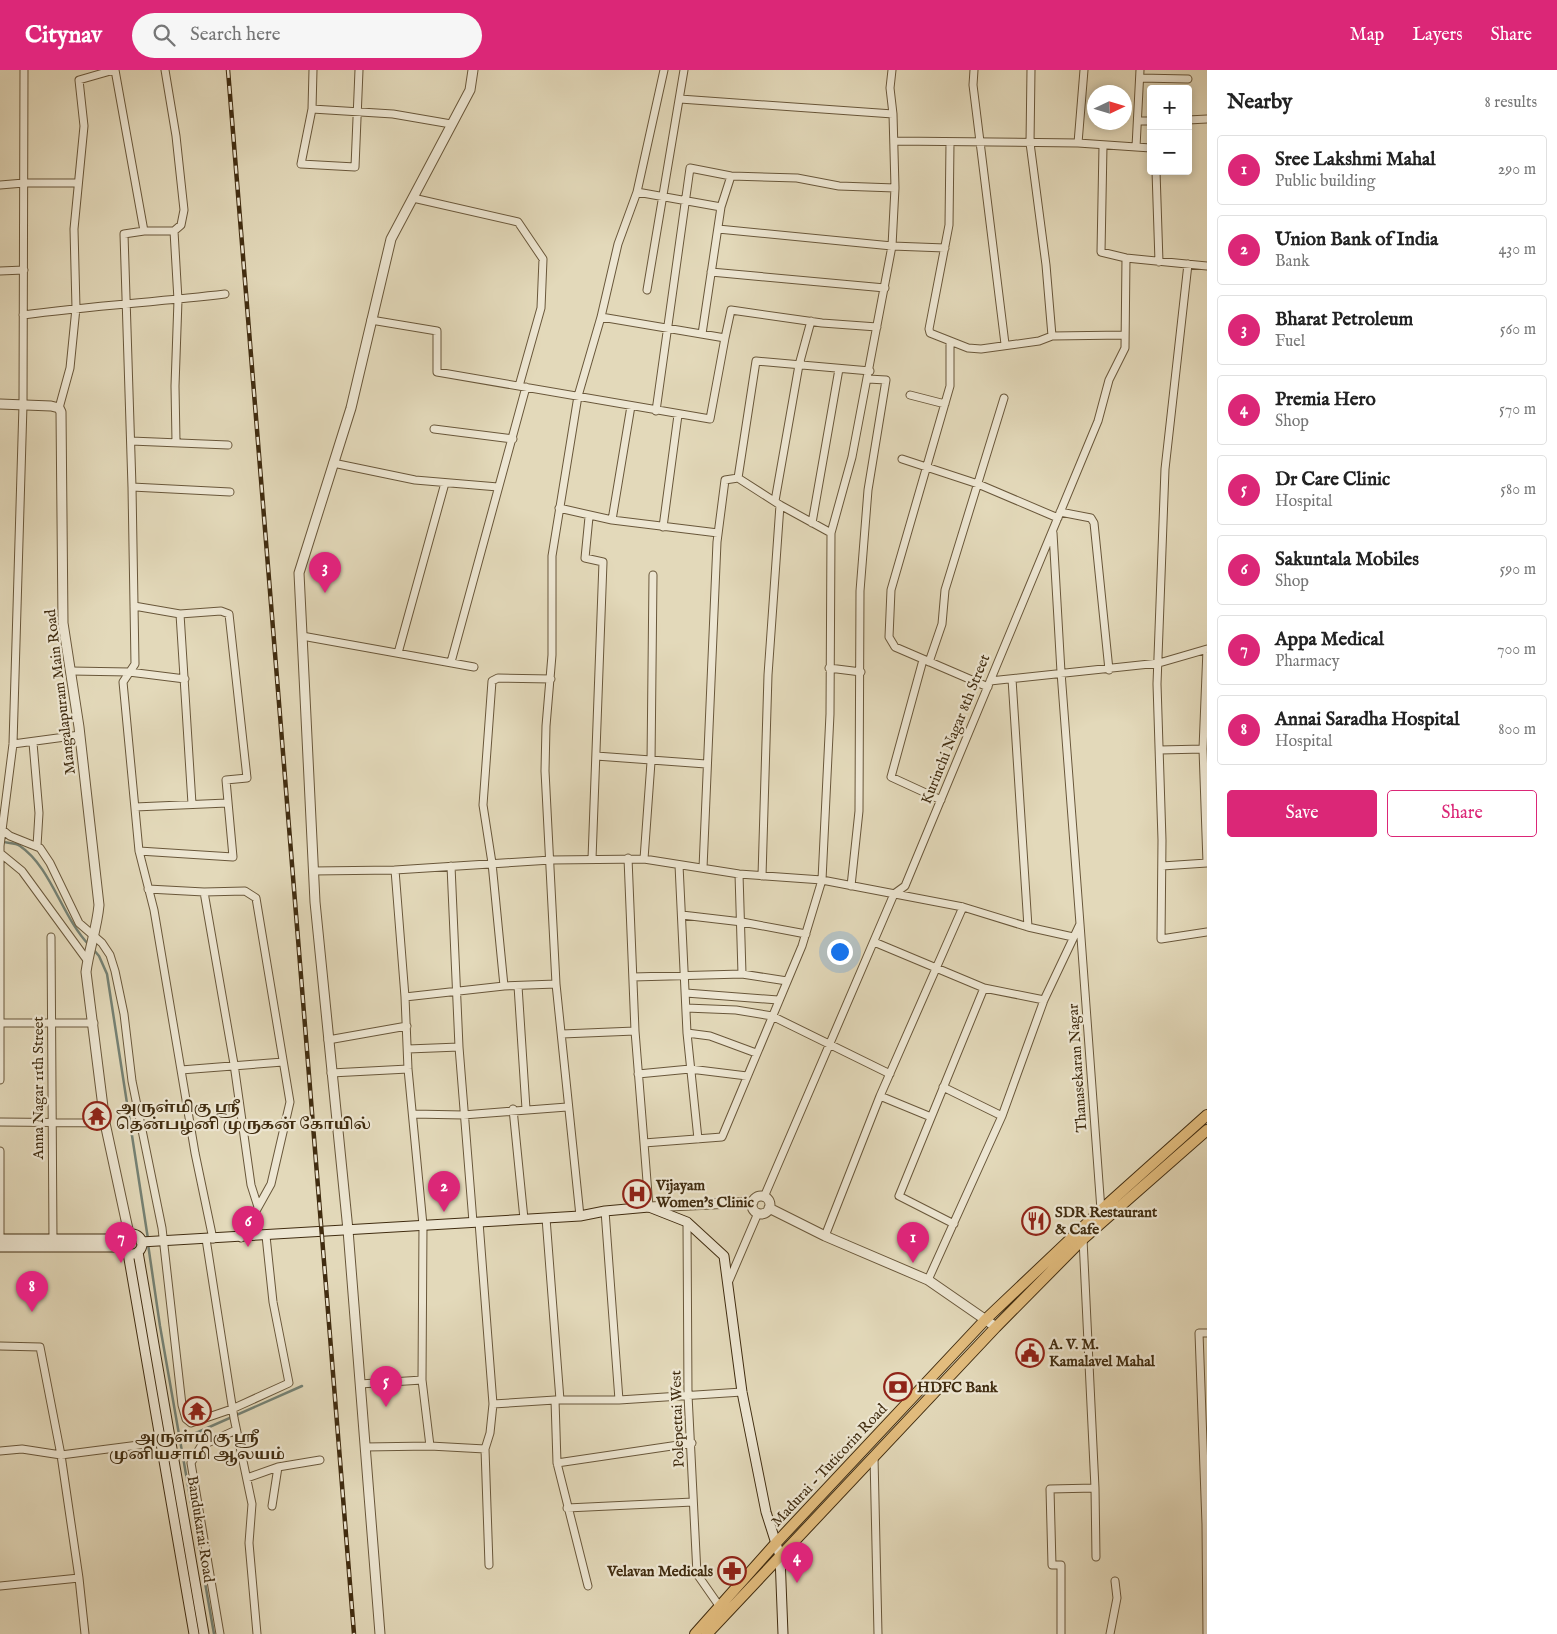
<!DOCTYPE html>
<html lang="en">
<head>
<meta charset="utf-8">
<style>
  :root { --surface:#fff; --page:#f6f6f6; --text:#222; --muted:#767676; --line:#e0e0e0; --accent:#db2777 }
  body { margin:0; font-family:"IM FELL English","Noto Serif Tamil",serif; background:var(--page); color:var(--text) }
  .controls { position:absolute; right:15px; top:15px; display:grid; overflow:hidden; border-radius:5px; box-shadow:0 2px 8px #0003 }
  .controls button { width:45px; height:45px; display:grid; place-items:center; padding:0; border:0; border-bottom:1px solid var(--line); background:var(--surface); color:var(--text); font:25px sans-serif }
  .compass { position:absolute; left:1087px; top:15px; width:45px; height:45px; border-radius:50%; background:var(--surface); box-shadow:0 2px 8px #0003; rotate:86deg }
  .you { position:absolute; left:839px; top:881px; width:18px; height:18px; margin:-12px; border:4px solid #fff; border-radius:50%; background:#1a73e8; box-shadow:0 0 0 8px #1a73e833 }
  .badge { display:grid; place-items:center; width:32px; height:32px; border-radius:50%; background:var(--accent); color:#fff; font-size:16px; font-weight:700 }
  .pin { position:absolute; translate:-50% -41px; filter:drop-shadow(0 1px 2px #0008) }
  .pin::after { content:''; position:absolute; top:26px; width:18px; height:15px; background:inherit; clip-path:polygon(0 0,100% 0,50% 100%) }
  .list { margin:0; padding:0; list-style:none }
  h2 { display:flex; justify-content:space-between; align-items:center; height:65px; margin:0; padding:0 20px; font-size:21px }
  h2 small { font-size:16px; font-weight:400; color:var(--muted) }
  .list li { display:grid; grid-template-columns:32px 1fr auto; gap:15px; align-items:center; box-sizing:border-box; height:70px; margin:0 10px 10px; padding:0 10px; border:1px solid var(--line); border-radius:5px }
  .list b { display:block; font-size:19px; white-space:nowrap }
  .list p { margin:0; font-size:16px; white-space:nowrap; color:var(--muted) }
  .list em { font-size:16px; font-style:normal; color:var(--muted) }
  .actions { display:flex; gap:10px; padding:15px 20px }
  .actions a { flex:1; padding:11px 0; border:1px solid var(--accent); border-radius:5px; text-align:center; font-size:18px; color:var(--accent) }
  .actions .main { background:var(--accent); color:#fff }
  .icon { flex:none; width:28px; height:28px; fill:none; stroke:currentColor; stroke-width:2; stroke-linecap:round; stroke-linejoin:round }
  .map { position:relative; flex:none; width:1207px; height:1564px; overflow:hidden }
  header { display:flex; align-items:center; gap:30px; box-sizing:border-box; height:70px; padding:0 25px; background:var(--accent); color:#fff }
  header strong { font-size:24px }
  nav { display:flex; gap:28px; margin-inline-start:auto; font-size:18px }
  .search { width:350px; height:45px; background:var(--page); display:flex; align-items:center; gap:12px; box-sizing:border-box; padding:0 18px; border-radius:28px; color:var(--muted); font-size:19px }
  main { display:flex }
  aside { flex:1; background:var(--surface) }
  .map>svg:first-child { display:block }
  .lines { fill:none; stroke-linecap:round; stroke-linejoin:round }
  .stream { stroke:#748174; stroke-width:2.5 }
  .minor-casing { stroke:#69573a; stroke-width:9 }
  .tertiary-casing { stroke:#69573a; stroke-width:11 }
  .secondary-casing { stroke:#402c10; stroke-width:11 }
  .primary-casing { stroke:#402c10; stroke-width:12 }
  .minor { stroke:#ede6d2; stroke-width:7 }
  .tertiary { stroke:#ede6d2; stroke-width:9 }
  .secondary { stroke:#ede6d2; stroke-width:9 }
  .primary { stroke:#e2bc7d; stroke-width:10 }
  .rail-casing { stroke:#402c10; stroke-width:4.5 }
  .rail { stroke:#ede6d2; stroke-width:2.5; stroke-dasharray:8; stroke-linecap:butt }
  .labels { text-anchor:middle; stroke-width:4.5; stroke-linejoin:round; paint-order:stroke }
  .street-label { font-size:15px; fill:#402c10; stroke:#ede6d2 }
  .poi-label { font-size:15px; font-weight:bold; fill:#402c10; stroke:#ede6d2; text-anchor:start }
</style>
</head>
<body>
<header>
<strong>Citynav</strong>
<div class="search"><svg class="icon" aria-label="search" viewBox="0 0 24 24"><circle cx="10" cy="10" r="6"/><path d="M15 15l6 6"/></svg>Search here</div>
<nav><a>Map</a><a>Layers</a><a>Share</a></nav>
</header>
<main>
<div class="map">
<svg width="1207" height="1564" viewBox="0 0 1207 1564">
  <rect width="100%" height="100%" fill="#e3d9ba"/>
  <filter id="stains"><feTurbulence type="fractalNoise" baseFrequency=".004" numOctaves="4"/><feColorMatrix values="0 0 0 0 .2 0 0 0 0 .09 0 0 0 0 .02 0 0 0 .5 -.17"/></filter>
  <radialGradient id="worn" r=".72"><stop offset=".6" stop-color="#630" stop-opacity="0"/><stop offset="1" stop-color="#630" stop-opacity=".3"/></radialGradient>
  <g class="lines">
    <path class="stream" d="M1,771C7,774 14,772 20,776C51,797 62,847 89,875
      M93,879L99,886L107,904L148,1169
      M148,1174L160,1256L214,1564
      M180,1370L302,1316"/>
    <defs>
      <path id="minor" d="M115,0L144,161L124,164L132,417L135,594L123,612L139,781L154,840L195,1083L213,1169
        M313,0L312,39L301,94L355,97L359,0
        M974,0L973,15L1005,274
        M1031,0L1030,73L1046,195L1052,266
        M1140,8L1188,9
        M680,29L893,44
        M312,39L393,44L451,54
        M1188,50L1207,49
        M1138,51H1151
        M894,71L1078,73L1136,77L1140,0
        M950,73L949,155L929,259L930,263L968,278L981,279L1039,271L1052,266L1125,265
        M1078,73L1084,0
        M1103,76L1101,182L1126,188L1207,196
        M1136,77L1151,78
        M1156,101L1159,192
        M0,115L24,113H77
        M637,122L721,137L702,264
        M413,128L518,152L543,189L541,238L519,316
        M721,137L731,106
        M718,159L892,176L945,178
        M144,161H174L181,155L184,140L176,66L165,0
        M174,161L178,230L175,316L176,372
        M1188,194L1165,399L1157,614L1162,770L1161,869L1207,862
        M0,201L24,200
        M711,202L885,218
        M647,220L684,0
        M23,245C90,236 157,232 225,224
        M601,247L618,174L637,122L664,0
        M371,250L437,261V302L710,349L725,268
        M950,272V316L891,520L889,567L895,577L988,617
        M910,325L945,334
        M59,338L70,298L76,238L74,159L84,56L79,10L114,0
        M656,341L690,98L731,106L797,108L839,116L895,118
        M434,359L513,369
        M131,371L228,375
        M902,389L978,414L1058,448
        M333,393L415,410L498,417
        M738,408L756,291L870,301
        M132,417L230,422
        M775,431L799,295L811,251
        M559,438L612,450L718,463
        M1060,442L1091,448L1094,453L1109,600
        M589,447L585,488L603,492L592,789
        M612,450L631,336
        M812,453L839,299
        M663,457L678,345
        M134,536L180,544L221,541L229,544L247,708L226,710L233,787L139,781
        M180,544L192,734
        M302,566L474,597
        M398,583L445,413
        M923,590L891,707L941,730
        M451,592L526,317
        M929,592L942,554L945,520L1004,328
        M829,598L861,602
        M71,601L129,602L185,609
        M1012,609L1028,857
        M990,611L1159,593L1207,579L1203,679L1207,793
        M33,673L39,743L37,776
        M13,674L80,665
        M1160,680L1203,679
        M596,686L706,694
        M135,737L227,733
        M0,758L10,766L40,778L50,793L79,853L102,873L110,885L115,901L124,944L132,1011L162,1158L182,1335L186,1349L191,1353L232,1339L289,1313L273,1232L266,1166
        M0,783L22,801L87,890
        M628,788L635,961L644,1073
        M644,789L651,692L653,505
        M679,795L687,963L698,1069
        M451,796L459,977L473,1152
        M1162,796L1207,793
        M703,798L717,472L725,410L738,408L780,435L831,463
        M395,800L405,927
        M313,801L395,800L551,790L644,789L739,804L822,810L963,837L1028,857L1073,867
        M739,804L742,904
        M762,806L768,605L780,435
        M851,816L859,741L860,521L868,420L886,310L868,309
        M148,819L204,822L245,821L256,828L290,1032L271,1114L241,1168
        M204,822L234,994L251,1115L258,1137
        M682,845L742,852L806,864
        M1080,854L1101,1140
        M51,867L53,1169
        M874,872L984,918L1044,930
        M633,907L742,904L787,911
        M556,914L545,701L546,656L552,585V486L578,326L601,247L725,268L731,240L822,253L877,257
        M504,916L492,793L483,735L492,611L498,608L551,609
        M518,916L526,1039
        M686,923L778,930
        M686,938L736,940L772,946L890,1004
        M0,953H94
        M687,963L710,966L756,983
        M562,964L635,961
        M328,970L407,956
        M408,979L459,977
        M181,1000L283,992
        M331,1003L408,999
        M638,1004L690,999L747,1006
        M0,1010V776L13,674L23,335L24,0
        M943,1017L1002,1046
        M880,1026L931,1047
        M513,1039L524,1149
        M413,1044L463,1045L567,1037
        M0,1052L105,1053
        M0,1081V1169
        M764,1127L894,824L905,816L1098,351L1109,310L1125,278L1126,188
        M649,1137L644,1073L722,1067L802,876L822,810L830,644L831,463L852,387L892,176L895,118L893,44L890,18L892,0
        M605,1141L619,1330
        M546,1148L560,1330
        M479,1152L493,1334L490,1363L485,1379L489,1495
        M687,1152L688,1325L697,1504L720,1537
        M954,1154L899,1126L984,918
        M825,1166L880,1026L963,837
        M206,1169L234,1348L252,1434L249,1473L257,1564
        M1083,1169L1095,1418
        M928,1210L1002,1046L1044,930L1080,854L1061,602L1053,463
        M728,1213L758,1143
        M0,1276L40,1277L61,1385L79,1508L0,1516
        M422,1310L423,1155L408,999L405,927L504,916L556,914L580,1146
        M360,1314L422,1310L430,1376
        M555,1330L557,1393
        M493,1334L555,1330H619L742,1322
        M365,1377L430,1376L485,1379
        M0,1381L22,1379L61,1385L162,1372
        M874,1387L878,1564
        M247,1408L278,1397L320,1390
        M272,1436L278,1397
        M567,1438L693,1432
        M79,1508L85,1564
        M588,1516L557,1393L692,1373
        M220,1564L191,1393L201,1376L236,1360
        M1061,1564V1495H1052L1050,1419L1095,1418L1096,1487
        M1110,1564L1117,1528L1115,1511
        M1207,1564L1206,1454L1199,1263H1207"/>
      <path id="tertiary" d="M0,334L51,336L59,338L61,342L63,553L79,657L99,835C97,858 89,879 86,902L105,1053L129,1164
        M752 1135a9 9 0 1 1 18 0a9 9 0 1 1-18 0Z
        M649,1137L753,1132
        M769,1138L825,1166L928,1210L996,1257
        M380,1564L348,1160L315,832L299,503L351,338L391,169L470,20L473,0"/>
      <path id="secondary" d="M122 1174a10 10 0 1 1 20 0a10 10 0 1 1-20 0Z
        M0,1169H123
        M141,1172L580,1146L605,1141L649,1137L687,1152L724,1186L742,1322L766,1442L780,1486L783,1564
        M0,1177H122
        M138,1182L204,1564
        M128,1183L194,1564"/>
      <path id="primary" d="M695,1564L776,1473L985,1250L1101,1140L1207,1045
        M707,1564L996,1257L1083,1169L1207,1060"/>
    </defs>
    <use href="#minor" class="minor-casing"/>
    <use href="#tertiary" class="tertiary-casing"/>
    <use href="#secondary" class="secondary-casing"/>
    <use href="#primary" class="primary-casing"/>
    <use href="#minor" class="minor"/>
    <use href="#tertiary" class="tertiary"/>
    <use href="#secondary" class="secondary"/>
    <use href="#primary" class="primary"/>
    <defs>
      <path id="rail" d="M228,0L354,1564"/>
    </defs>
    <use href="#rail" class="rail-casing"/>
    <use href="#rail" class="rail"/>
  </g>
  <defs>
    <symbol id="temple-ring" viewBox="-11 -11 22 22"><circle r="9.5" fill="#ede6d2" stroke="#8f2418" stroke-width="1.5"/><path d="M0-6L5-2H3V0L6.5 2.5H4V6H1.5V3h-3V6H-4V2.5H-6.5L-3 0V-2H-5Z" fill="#8f2418"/></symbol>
    <symbol id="hospital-ring" viewBox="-11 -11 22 22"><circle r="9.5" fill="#ede6d2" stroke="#8f2418" stroke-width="1.5"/><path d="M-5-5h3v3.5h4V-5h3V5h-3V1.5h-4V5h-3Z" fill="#8f2418"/></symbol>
    <symbol id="restaurant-ring" viewBox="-11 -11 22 22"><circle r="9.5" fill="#ede6d2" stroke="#8f2418" stroke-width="1.5"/><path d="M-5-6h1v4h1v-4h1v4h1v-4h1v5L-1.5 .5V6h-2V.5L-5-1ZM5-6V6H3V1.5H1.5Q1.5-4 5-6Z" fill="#8f2418"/></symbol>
    <symbol id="civic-ring" viewBox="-11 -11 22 22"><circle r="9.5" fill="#ede6d2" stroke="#8f2418" stroke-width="1.5"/><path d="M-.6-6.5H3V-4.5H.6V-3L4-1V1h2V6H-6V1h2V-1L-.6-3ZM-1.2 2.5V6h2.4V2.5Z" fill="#8f2418"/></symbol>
    <symbol id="bank-ring" viewBox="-11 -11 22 22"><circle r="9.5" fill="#ede6d2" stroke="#8f2418" stroke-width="1.5"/><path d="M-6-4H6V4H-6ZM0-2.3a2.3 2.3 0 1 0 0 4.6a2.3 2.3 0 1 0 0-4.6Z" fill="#8f2418"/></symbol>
    <symbol id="pharmacy-ring" viewBox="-11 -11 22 22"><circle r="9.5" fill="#ede6d2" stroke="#8f2418" stroke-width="1.5"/><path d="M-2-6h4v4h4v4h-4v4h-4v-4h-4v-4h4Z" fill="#8f2418"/></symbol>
  </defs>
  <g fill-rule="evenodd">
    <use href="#temple-ring" x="81" y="1030" width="32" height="32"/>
    <use href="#hospital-ring" x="621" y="1108" width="32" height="32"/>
    <use href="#restaurant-ring" x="1020" y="1135" width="32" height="32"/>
    <use href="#civic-ring" x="1014" y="1267" width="32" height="32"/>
    <use href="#bank-ring" x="882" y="1301" width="32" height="32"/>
    <use href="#temple-ring" x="181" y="1325" width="32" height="32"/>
    <use href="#pharmacy-ring" x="716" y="1485" width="32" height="32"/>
  </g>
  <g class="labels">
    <g class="street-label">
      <text transform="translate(60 622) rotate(-97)" y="5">Mangalapuram Main Road</text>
      <text transform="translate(955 659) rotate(-68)" y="5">Kurinchi Nagar 8th Street</text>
      <text transform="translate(1077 998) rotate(-94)" y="5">Thanasekaran Nagar</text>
      <text transform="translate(38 1018) rotate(-90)" y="5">Anna Nagar 11th Street</text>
      <text transform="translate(677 1349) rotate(-92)" y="5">Polepettai West</text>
      <text transform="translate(829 1395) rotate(-47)" y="5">Madurai - Tuticorin Road</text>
      <text transform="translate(201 1459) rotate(81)" y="5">Bandukarai Road</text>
    </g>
    <g class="poi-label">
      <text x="116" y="1042">அருள்மிகு ஶ்ரீ<tspan x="116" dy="17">தென்பழனி முருகன் கோயில்</tspan></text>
      <text x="656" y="1120">Vijayam<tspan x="656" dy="17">Women's Clinic</tspan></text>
      <text x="1055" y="1147">SDR Restaurant<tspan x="1055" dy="17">&amp; Cafe</tspan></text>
      <text x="1049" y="1279">A. V. M.<tspan x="1049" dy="17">Kamalavel Mahal</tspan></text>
      <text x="917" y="1322">HDFC Bank</text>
      <text x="197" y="1372" text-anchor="middle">அருள்மிகு ஶ்ரீ<tspan x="197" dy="17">முனியசாமி ஆலயம்</tspan></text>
      <text x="713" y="1506" text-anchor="end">Velavan Medicals</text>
    </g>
  </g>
  <rect width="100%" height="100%" filter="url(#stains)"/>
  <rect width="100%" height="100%" fill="url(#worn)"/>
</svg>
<div class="controls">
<button>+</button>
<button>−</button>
</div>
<svg class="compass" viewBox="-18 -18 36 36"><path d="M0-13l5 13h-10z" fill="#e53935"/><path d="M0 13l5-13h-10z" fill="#767676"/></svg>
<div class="you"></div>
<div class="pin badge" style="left:913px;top:1193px">1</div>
<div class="pin badge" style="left:444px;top:1142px">2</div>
<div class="pin badge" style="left:325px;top:523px">3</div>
<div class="pin badge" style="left:797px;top:1513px">4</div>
<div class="pin badge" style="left:386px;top:1337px">5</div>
<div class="pin badge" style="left:248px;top:1177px">6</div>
<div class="pin badge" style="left:121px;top:1193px">7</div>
<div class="pin badge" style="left:32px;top:1242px">8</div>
</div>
<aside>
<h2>Nearby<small>8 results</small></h2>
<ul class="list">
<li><span class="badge">1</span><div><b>Sree Lakshmi Mahal</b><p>Public building</p></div><em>290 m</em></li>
<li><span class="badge">2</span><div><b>Union Bank of India</b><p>Bank</p></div><em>430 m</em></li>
<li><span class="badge">3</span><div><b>Bharat Petroleum</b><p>Fuel</p></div><em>560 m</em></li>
<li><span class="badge">4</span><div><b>Premia Hero</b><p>Shop</p></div><em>570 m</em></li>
<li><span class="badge">5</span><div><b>Dr Care Clinic</b><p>Hospital</p></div><em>580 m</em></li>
<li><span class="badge">6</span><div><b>Sakuntala Mobiles</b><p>Shop</p></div><em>590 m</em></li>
<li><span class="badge">7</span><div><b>Appa Medical</b><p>Pharmacy</p></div><em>700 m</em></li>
<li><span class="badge">8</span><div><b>Annai Saradha Hospital</b><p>Hospital</p></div><em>800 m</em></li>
</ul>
<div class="actions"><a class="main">Save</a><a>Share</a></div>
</aside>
</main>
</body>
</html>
